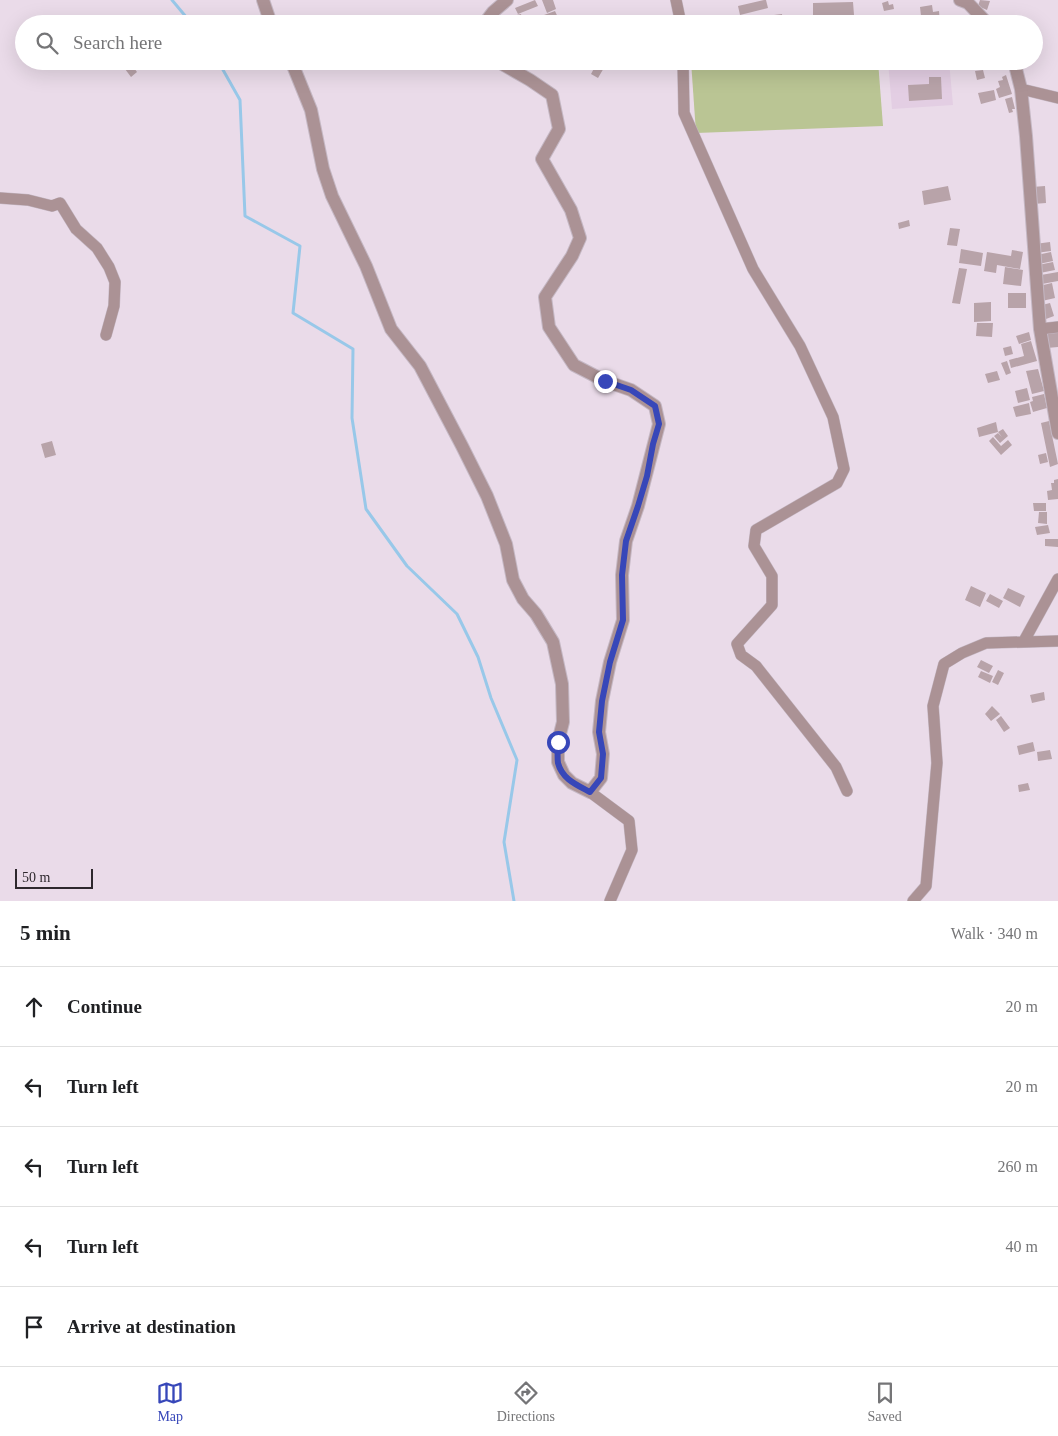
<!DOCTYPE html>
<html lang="en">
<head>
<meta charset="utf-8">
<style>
  :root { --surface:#fff; --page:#f6f6f6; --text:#202124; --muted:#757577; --line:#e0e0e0; --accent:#3747b9 }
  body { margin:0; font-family:"Times New Roman",serif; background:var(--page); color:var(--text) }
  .scale { position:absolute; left:15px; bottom:12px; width:78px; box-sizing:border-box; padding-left:5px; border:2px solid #2e282d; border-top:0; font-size:14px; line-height:18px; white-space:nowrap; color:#2e282d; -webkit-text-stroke:4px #eadbe9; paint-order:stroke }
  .stop { position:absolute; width:15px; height:15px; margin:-11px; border:4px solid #3747b9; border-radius:50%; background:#fff }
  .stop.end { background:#3747b9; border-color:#fff; box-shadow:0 1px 5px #0008 }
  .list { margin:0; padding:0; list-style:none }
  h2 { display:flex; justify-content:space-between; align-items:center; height:65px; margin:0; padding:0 20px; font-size:21px }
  h2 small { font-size:16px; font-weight:400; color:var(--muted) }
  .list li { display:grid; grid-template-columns:32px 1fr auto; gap:15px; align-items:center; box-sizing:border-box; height:80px; padding:0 20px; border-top:1px solid var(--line) }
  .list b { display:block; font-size:19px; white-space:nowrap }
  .list em { font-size:16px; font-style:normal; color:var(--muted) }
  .icon { flex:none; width:28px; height:28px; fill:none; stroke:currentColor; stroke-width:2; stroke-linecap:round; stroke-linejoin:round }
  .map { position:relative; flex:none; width:1058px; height:901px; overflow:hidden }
  .search { position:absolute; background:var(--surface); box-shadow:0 5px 20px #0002; left:15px; right:15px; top:15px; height:55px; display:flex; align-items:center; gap:12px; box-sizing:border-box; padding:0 18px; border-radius:28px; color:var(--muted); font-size:19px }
  .sheet { height:465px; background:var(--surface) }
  nav { display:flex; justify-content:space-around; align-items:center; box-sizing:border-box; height:70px; border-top:1px solid var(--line); background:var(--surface); font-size:14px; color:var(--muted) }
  nav a { display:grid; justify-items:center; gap:2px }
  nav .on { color:var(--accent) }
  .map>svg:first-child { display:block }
  .built { fill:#e3cee3 }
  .green { fill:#bac594 }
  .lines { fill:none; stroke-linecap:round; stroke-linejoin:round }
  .stream { stroke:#98c8e9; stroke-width:3 }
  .building { fill:#b8a3a9 }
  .minor-casing { stroke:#c4b7c3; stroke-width:12 }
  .tertiary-casing { stroke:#c4b7c3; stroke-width:14 }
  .minor { stroke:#ab9295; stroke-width:11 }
  .tertiary { stroke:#ab9295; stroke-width:12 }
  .route { stroke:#3747b9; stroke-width:6 }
</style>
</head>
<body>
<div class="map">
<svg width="1058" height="901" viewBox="0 0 1058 901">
  <rect width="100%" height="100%" fill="#eadbe9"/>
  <path class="built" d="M888,61H949L953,105L892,109Z"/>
  <path class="green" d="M691,61H878L883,126L696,133Z"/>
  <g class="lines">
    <path class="stream" d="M172,0L192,24
      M218,61L240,100L245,216L300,246L293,313L353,349L352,418L366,509L407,566L457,614L478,657L491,698L517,760L504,842L514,901"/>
  </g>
  <path class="building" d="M535,0L538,6L518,14L515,8Z
    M542,0H553L556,9L547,13Z
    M764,0H766L768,8L740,15L738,6Z
    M980,0L990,1L987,10L978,6Z
    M888,1L889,5L893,4L894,9L884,11L882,3Z
    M853,2L854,15L813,16V3Z
    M932,5L933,12L939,11L940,24H927L926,15L921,16L920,7Z
    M555,11L561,24H547L544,15Z
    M521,14L523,22L510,24L508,17Z
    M782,14L783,24H765V18L774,17V15Z
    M627,15L633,24H619L617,21Z
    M763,15V24H722V16Z
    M609,16L611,22L607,24H589Z
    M119,61H129L137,72L131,77Z
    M598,61H608L598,78L591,74Z
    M973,61H982L983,68L975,70Z
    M983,70L985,78L977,80L975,71Z
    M1006,75L1012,94L999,98L996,89L1000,87L998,81L1003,80L1002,77Z
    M929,77H941L942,99L909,101L908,85L929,84Z
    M994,90L996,100L981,104L978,93Z
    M1012,97L1015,109H1012L1013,112L1009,113L1005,99Z
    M948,186L951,200L924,205L922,191Z
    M1045,186L1046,203L1033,204L1032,187Z
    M909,220L910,226L899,229L898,223Z
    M950,228L960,229L957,246L947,245Z
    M1050,242L1051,251L1036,253L1035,244Z
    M961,249L983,253L981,266L959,263Z
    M1012,250L1023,252L1020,269L997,265L996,273L984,271L987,252L1011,256Z
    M1051,252L1053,261L1039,264L1037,255Z
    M1053,262L1055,270L1040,273L1038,265Z
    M1005,267L1023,270L1021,286L1003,284Z
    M959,268L967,269L960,304L952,303Z
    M1058,272V281L1042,284L1041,275Z
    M1052,283L1055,298L1042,301L1039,286Z
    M1008,293H1026V308H1008Z
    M991,302V321L974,322V303Z
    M1050,303L1054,316L1046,319L1042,305Z
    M977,323H993L992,337L976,336Z
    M1058,327V347L1047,348L1044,330Z
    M1029,332L1031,340L1019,344L1016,336Z
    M1031,341L1037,361L1011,368L1009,360L1024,356L1021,344Z
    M1011,346L1013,354L1005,356L1003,348Z
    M1007,361L1011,373L1006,375L1001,363Z
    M1038,369L1044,391L1032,394L1026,371Z
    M997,371L1000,380L988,383L985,374Z
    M1027,388L1030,400L1018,403L1015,391Z
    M1044,394L1047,408L1033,412L1030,402L1033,401L1032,397Z
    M1029,403L1031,414L1016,417L1013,407Z
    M1049,421L1058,464L1050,467L1041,423Z
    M996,422L998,432L979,437L977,428Z
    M1003,429L1008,436L1000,443L994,436L998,433L1002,437L998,432Z
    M993,437L1001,446L1008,440L1012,445L1001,455L989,441Z
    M52,441L56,455L45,458L41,444Z
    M1046,453L1048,462L1040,464L1038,455Z
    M1058,479V499L1048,500L1047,491L1052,490L1051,483H1054V480Z
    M1033,503H1046V511H1034Z
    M1039,512H1047V524L1038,523Z
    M1048,525L1050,533L1037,535L1035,527Z
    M1045,539H1058V547L1045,546Z
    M971,586L986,593L980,607L965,600Z
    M1008,588L1025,596L1020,607L1003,598Z
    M990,594L1003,601L999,608L986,601Z
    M981,660L993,666L989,673L977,667Z
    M998,670L1004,673L998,685L992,682Z
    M981,671L993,676L990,683L978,677Z
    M1044,692L1045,700L1032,703L1030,695Z
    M992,706L1000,714L991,721L985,714Z
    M1001,716L1010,728L1004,732L996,720Z
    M1033,742L1035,751L1019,755L1017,746Z
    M1050,750L1052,759L1038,761L1037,752Z
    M1028,783L1030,790L1019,792L1018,785Z"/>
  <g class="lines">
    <defs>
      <path id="minor" d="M676,0L681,24
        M683,61L684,113L753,269L800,346L833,417L844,469L837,483L756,530L754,546L772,576V605L737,644L741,655L756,666L836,767L847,791
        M1021,89L1058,98
        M0,198L28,200L52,206L60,203L76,229L97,248L109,267L115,282L114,306L106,335
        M1040,329L1058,327
        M1024,641L1058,579
        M590,792L629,821L632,850L610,901
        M913,901L926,886L937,763L933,706L944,664L962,653L986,643L1058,641"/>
      <path id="tertiary" d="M263,0L271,24
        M960,0L968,3L988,24
        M484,24L493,12L507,0
        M290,61L294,68L311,110L323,169L332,196L366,266L391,329L420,366L462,446L487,496L506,544L513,580L523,599L536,614L553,642L562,684L563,722L558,742V762L564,775L572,783L590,792L601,778L603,754L599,732L602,701L610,662L623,620L622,575L626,541L638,506L659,424L655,406L631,390L605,381L574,365L549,327L545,297L572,256L580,238L571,210L542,159L559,129L552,95L530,80L497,61
        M1014,61L1021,89L1026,136L1040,329L1058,433"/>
    </defs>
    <use href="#minor" class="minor-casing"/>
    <use href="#tertiary" class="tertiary-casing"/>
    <use href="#minor" class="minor"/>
    <use href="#tertiary" class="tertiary"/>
  </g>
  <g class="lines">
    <path class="route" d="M558,742C558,749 557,756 558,763C562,779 577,785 590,792L601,778L603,754L599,732L602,701L610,662L623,620L622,575L626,541L638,506L647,476L653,444L659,424L655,406L631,390L605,381"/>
  </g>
</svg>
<div class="scale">50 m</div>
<div class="stop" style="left:558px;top:742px"></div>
<div class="stop end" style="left:605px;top:381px"></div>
<div class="search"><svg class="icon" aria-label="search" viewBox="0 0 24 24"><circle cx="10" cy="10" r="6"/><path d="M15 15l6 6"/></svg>Search here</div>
</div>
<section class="sheet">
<h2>5 min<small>Walk · 340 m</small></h2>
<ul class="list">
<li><svg class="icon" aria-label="ahead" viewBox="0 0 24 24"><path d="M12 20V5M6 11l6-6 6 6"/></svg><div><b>Continue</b></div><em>20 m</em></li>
<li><svg class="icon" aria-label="left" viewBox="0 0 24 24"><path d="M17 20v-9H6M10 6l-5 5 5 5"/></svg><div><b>Turn left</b></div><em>20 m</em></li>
<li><svg class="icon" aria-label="left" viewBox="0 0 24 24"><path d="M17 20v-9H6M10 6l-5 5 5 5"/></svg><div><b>Turn left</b></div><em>260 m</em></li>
<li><svg class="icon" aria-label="left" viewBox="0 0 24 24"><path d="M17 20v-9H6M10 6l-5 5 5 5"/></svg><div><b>Turn left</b></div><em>40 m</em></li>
<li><svg class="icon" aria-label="arrive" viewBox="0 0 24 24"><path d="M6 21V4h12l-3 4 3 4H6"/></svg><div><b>Arrive at destination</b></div></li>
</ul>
</section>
<nav>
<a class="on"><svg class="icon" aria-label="map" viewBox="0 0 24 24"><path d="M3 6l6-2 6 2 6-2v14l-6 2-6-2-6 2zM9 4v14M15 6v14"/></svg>Map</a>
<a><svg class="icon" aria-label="directions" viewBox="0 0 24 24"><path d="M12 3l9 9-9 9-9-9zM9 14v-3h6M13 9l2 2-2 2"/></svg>Directions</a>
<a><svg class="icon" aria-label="saved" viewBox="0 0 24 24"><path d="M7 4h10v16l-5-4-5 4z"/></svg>Saved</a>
</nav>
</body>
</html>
